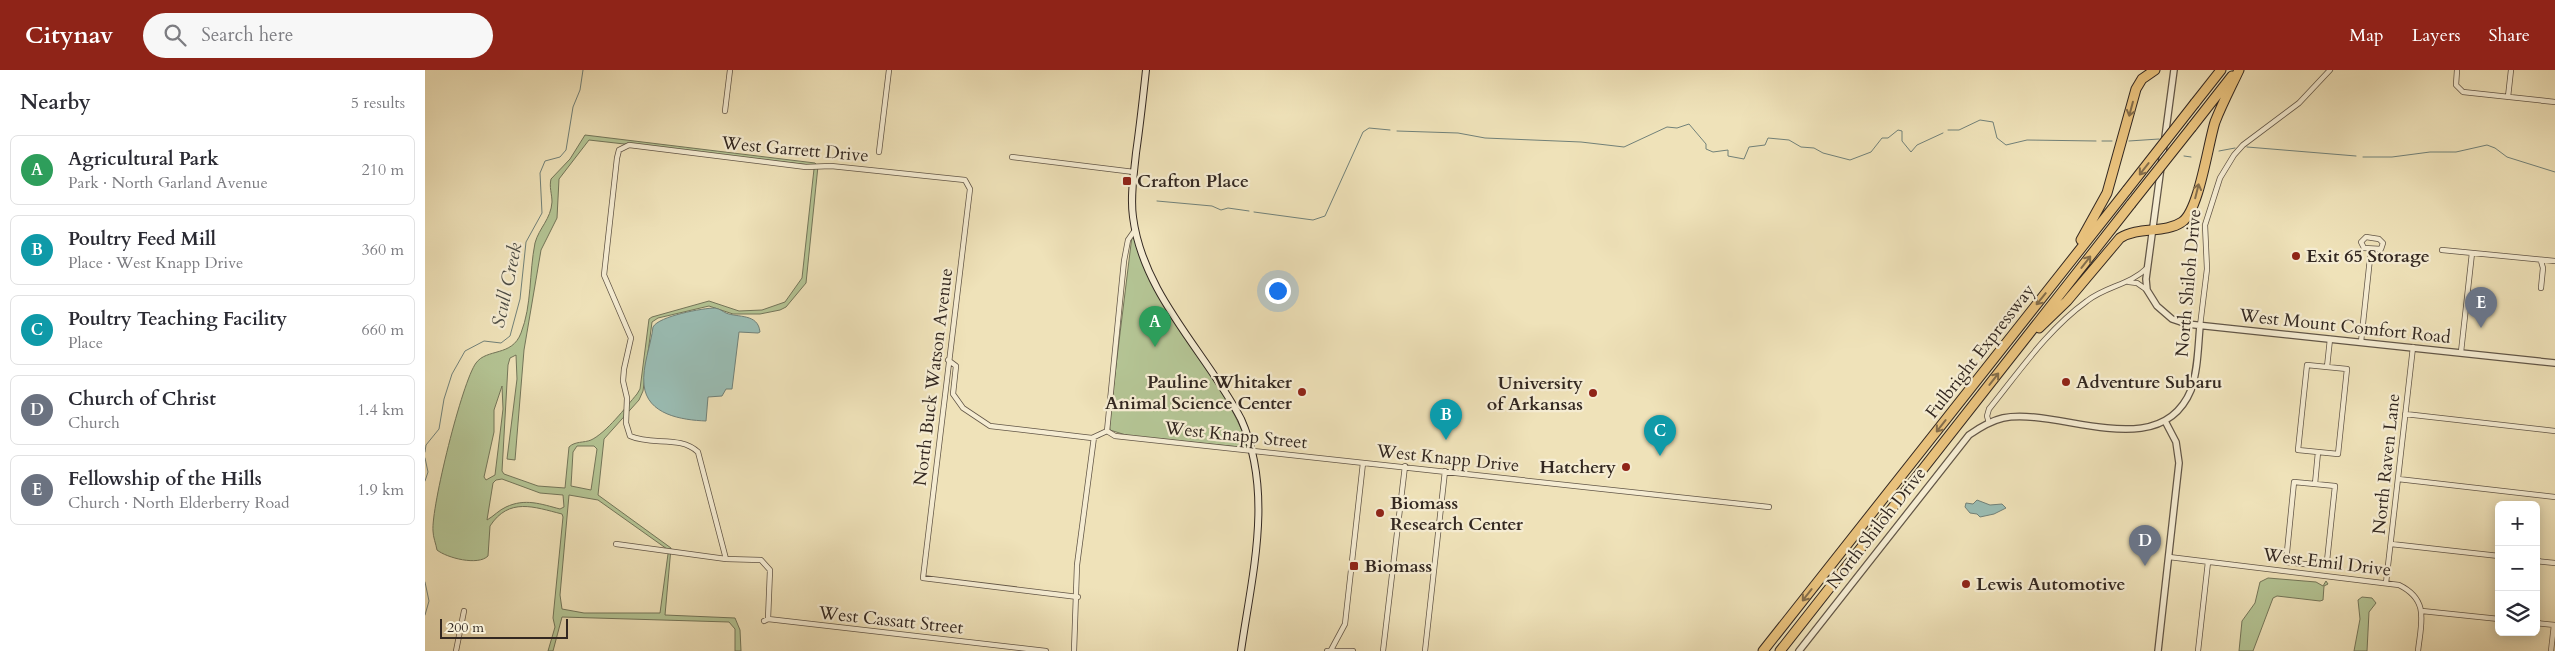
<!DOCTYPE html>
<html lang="en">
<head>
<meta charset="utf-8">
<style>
  :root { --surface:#fff; --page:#f7f7f7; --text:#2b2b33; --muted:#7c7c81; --line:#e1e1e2; --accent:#8f2418 }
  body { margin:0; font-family:Cardo,serif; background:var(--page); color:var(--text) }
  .controls { position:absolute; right:15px; bottom:15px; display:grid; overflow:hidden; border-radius:8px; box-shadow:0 2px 12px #0003 }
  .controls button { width:45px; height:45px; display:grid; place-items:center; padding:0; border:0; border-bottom:1px solid var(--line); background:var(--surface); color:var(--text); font:25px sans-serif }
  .scale { position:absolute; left:15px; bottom:12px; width:128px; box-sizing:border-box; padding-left:5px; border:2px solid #332821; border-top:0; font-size:14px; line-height:18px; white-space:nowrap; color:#332821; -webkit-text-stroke:4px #f5ecd2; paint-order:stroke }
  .you { position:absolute; left:852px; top:220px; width:18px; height:18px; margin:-12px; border:4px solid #fff; border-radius:50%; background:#1a73e8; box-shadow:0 0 0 8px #1a73e833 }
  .badge { display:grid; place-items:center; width:32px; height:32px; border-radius:50%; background:var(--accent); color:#fff; font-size:16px; font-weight:700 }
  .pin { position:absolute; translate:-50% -41px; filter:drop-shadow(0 1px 2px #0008) }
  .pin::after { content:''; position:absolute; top:26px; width:18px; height:15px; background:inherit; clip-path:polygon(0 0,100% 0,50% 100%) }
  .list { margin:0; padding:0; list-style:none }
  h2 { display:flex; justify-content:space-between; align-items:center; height:65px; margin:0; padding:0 20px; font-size:21px }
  h2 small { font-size:16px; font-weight:400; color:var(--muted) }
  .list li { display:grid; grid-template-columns:32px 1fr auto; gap:15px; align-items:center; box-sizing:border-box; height:70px; margin:0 10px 10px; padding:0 10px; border:1px solid var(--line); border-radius:8px }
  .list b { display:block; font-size:19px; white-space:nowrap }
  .list p { margin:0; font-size:16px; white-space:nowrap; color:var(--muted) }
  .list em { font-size:16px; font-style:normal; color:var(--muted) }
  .icon { flex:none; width:28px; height:28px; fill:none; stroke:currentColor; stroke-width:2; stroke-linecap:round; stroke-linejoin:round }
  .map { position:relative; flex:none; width:2130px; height:581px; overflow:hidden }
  header { display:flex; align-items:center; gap:30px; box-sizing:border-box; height:70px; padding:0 25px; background:var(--accent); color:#fff }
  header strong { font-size:24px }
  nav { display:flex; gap:28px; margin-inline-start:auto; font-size:18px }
  .search { width:350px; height:45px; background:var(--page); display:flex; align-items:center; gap:12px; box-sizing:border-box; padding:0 18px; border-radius:28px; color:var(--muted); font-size:19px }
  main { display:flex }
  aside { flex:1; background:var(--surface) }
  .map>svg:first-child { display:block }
  .green { fill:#b4c494; stroke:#74765a; fill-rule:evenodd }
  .water { fill:#9abdb4; stroke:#718179 }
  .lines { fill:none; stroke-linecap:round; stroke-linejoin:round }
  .stream { stroke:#718179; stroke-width:1 }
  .minor-casing { stroke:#625647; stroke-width:6 }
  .tertiary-casing { stroke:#625647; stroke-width:8 }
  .secondary-casing { stroke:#332821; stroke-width:8 }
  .motorway-casing { stroke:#332821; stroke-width:11 }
  .minor { stroke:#f5ecd2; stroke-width:4.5 }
  .tertiary { stroke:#f5ecd2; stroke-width:5.5 }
  .secondary { stroke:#f5ecd2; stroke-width:6 }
  .motorway { stroke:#e8c17c; stroke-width:9 }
  .motorway-bridge-casing { stroke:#332821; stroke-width:11; stroke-linecap:butt }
  .motorway-bridge { stroke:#e8c17c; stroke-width:9 }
  .oneway { stroke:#846d4a }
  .poi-dot { fill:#8f2418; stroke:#f5ecd2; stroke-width:2 }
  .labels { text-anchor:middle; stroke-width:4.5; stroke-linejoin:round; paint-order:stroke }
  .street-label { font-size:18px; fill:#332821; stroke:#f5ecd2 }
  .poi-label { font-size:18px; font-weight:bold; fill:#332821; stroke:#f5ecd2; text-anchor:start }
  .water-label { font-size:19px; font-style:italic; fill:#4d4d46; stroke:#f5ecd2 }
</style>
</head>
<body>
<header>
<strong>Citynav</strong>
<div class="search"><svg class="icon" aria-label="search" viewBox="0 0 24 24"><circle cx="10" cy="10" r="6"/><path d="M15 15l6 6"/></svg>Search here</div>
<nav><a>Map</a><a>Layers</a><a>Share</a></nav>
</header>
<main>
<aside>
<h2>Nearby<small>5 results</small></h2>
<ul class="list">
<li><span class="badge" style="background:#2e9e5b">A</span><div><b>Agricultural Park</b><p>Park · North Garland Avenue</p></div><em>210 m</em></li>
<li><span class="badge" style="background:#0f9aa8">B</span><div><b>Poultry Feed Mill</b><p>Place · West Knapp Drive</p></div><em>360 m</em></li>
<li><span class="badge" style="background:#0f9aa8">C</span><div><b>Poultry Teaching Facility</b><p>Place</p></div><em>660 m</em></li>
<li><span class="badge" style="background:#6b7280">D</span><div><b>Church of Christ</b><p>Church</p></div><em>1.4 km</em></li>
<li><span class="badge" style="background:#6b7280">E</span><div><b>Fellowship of the Hills</b><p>Church · North Elderberry Road</p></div><em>1.9 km</em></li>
</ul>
</aside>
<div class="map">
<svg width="2130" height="581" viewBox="0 0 2130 581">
  <rect width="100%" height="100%" fill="#efe2b9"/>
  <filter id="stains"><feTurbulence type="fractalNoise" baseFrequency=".004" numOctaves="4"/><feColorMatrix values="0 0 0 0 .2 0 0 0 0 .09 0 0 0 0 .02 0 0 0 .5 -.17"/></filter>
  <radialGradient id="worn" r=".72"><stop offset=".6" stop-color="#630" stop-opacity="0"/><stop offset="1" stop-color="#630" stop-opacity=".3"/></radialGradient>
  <path class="green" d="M160,65L390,93L393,96L381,213L361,237L355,240L335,244H308L284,236L233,248L227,252L218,321L214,330L179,369L173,425L246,478L240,545L310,548L315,560L316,581H310V559L304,552L137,547L128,581H123L130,557L128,548L138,447L137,444C109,437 84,427 65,456L63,486C53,496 22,488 12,480C11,474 8,467 8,461C6,438 37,312 51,293C62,278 87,287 96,263C107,235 104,203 110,173C114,158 126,149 127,132C127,124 124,117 126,109L145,89ZM164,70L385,95L389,99L377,208L360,232L337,240L314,241L284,231L227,247L224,249L215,319L212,324C201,337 181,363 166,370C159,373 150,371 144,377L140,418L113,416L79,404L77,401L83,295L85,288L91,285L92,309L82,389L90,390L99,280L116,180L132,148L134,109ZM77,316L78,339L70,405L61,410L59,407L69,362V340ZM152,376H169L172,379L166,420L146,416L148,382ZM77,409L115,423L138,425L139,437L135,439C116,434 100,428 81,437C74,440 69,446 62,450L68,413L71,410ZM144,425L173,430L242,479L243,484L235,543H159L137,539L135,525Z
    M707,166C714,173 721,204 727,215C757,273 801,314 824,378L704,366L685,360L684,353Z
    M1843,508L1891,512L1898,516L1901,511L1903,514L1899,516L1898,530L1895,531L1852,526L1848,528L1828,581H1814L1817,551L1830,533L1835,512Z
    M1937,527L1947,528L1951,533L1944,542L1942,581H1929L1935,549L1933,530Z"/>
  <path class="water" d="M290,238C295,239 297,241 301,243C313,248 333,243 335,262L333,263L314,262L307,319H301L297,326L283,327L281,351C257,350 222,345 219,315C217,296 226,275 228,257C234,246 278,238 290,238Z
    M1552,430L1565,435L1577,434L1581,438L1569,444L1555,447L1552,444L1545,443L1540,437L1541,433L1548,434Z"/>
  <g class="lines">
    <path class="stream" d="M1523,60H1534L1555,50L1568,52L1572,68L1581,75L1602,70L1671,71
      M972,61L1033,63L1060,68L1156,72L1199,77L1242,57L1252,58L1264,54L1281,74V79L1288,82L1303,80V86L1319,89L1324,77L1340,75L1343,68L1364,70L1376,77L1389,78L1398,83L1425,90L1446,82L1457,68H1463L1473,60L1477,61V71L1486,82L1492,75L1518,63
      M1677,71H1687
      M1704,71L1734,69
      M1822,77L1931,86
      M1794,81L1810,78
      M1759,86L1766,87
      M1938,87H1967L2005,82H2031L2062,75L2070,78L2082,87L2130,102
      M732,131L787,136L796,140L803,138L824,141
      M829,142L888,150L900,146L938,62L944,58L965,60
      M0,382L1,375L14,359L19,329L27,304L40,281L59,271L76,273L85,266L95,229L101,172L117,143L115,103L120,91L135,87L141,80L148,37L155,20L158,0
      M0,388L3,402L0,411
      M0,512L4,531L0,545"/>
    <defs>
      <path id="minor" d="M2032,0L2031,15L2038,22L2130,32
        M2083,27L2086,0
        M300,41L305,0
        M454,82L464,0
        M587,87L709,102
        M1941,167L1954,169L1958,173L1956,179L1939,178L1936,172Z
        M2017,180L2130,191
        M1704,212L1712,213L1722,220
        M2116,218L2118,198L2116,191
        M1775,256L1782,199L1780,155L1795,108L1809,85L1818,75L1874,33L1905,0
        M1936,272L1946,179
        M2036,282L2047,183
        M523,290L531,296L528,324L538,338L565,356L667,368L682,361
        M1980,344L2130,361
        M1564,353L1562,346L1564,339C1594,302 1622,260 1662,231C1681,216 1705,215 1722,198
        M682,361L690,366L1344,437
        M682,361L699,191L703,170L710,160
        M1893,382L1913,384L1922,299L1902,297
        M1973,409L2130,427
        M1890,414L1910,416L1902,491L1897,496L1861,492L1869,412L1890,414L1893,382L1873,380L1882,295L1902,297L1905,269
        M191,474L301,489L336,490L345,500L343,549
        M1966,474L2074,486
        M1744,487L1974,515C2005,530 1996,553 1993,581
        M301,489L273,382C255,365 227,376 205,366L201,353L202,328L198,311L199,299L206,268L179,205L192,88L194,80L204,75L381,97L406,96L540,110L545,119L498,508L653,527
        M2111,491L2130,493
        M1961,513L1988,277
        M1997,541L2074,549
        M339,551L343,549L621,581
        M2111,553L2130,555
        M906,580L920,554L938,393
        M31,581L39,541
        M649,581L652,495L669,367
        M902,581H928
        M958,581L980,396
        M1000,581L1020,401
        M1773,581L1783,492
        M2126,581L2129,555"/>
      <path id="tertiary" d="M1749,0L1721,209L1722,220L1732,236L1747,249L1762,254L2130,293
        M1374,581L1544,365C1554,358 1565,351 1578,348C1634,337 1735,395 1766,320C1773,300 1773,277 1775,256
        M1733,581L1754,393L1751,372L1740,351"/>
      <path id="secondary" d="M721,0C718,28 715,55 711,83C709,104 705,126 708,147C718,225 781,282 816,349C849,423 827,504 816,581"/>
      <path id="motorway" d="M1770,33L1796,0
        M1767,57L1807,6
        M1656,170L1682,123L1711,19L1717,9L1730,0
        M1614,258L1642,231L1695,168C1714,156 1739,164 1757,152C1774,141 1783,74 1790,52C1797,34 1806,17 1814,0
        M1338,581L1702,120
        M1355,581L1706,134"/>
    </defs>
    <use href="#minor" class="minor-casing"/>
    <use href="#tertiary" class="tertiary-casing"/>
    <use href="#secondary" class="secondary-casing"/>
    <use href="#motorway" class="motorway-casing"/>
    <use href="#minor" class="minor"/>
    <use href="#tertiary" class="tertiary"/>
    <use href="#secondary" class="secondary"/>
    <use href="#motorway" class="motorway"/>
    <defs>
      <path id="motorway-bridge" d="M1702,120L1770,33
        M1706,134L1767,57"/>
    </defs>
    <use href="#motorway-bridge" class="motorway-bridge-casing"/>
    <use href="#motorway-bridge" class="motorway-bridge"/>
  </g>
  <defs><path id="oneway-shaft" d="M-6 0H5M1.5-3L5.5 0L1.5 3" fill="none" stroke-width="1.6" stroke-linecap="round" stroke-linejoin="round" transform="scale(1.25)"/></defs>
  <g class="oneway">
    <use href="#oneway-shaft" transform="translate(1706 39) rotate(105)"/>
    <use href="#oneway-shaft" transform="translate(1719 99) rotate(128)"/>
    <use href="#oneway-shaft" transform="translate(1772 121) rotate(-76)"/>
    <use href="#oneway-shaft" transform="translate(1661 192) rotate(-52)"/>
    <use href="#oneway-shaft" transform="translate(1616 229) rotate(129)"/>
    <use href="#oneway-shaft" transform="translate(1569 309) rotate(-52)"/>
    <use href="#oneway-shaft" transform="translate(1516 356) rotate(128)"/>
    <use href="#oneway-shaft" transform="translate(1382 525) rotate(128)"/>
  </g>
  <g class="poi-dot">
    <rect x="697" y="106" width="10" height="10" rx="2.5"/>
    <circle cx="1871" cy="186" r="5"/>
    <circle cx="1641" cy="312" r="5"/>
    <circle cx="877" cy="322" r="5"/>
    <circle cx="1168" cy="323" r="5"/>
    <circle cx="1201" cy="397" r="5"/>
    <circle cx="955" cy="443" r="5"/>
    <rect x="924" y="491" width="10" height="10" rx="2.5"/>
    <circle cx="1541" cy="514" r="5"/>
  </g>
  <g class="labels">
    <g class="street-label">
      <text transform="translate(370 79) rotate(5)" y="6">West Garrett Drive</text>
      <text transform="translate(1763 213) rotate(-85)" y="6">North Shiloh Drive</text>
      <text transform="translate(1920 256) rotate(6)" y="6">West Mount Comfort Road</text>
      <text transform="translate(1555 281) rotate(-52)" y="6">Fulbright Expressway</text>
      <text transform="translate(508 307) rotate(-83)" y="6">North Buck Watson Avenue</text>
      <text transform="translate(811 365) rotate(6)" y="6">West Knapp Street</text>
      <text transform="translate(1023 388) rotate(6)" y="6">West Knapp Drive</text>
      <text transform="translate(1961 394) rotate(-84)" y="6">North Raven Lane</text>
      <text transform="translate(1451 458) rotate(-52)" y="6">North Shiloh Drive</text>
      <text transform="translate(1902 492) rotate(7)" y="6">West Emil Drive</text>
      <text transform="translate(466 550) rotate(6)" y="6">West Cassatt Street</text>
    </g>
    <g class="poi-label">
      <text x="712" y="117">Crafton Place</text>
      <text x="1881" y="192">Exit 65 Storage</text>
      <text x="867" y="318" text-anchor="end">Pauline Whitaker<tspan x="867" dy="21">Animal Science Center</tspan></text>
      <text x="1651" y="318">Adventure Subaru</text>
      <text x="1158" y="319" text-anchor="end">University<tspan x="1158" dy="21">of Arkansas</tspan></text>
      <text x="1191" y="403" text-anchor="end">Hatchery</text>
      <text x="965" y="439">Biomass<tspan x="965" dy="21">Research Center</tspan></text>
      <text x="939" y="502">Biomass</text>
      <text x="1551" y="520">Lewis Automotive</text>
    </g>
    <g class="water-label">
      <text transform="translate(81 215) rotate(-78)" y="7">Scull Creek</text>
    </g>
  </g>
  <rect width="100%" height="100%" filter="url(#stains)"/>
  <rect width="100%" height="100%" fill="url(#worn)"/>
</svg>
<div class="controls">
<button>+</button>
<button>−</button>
<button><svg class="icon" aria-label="layers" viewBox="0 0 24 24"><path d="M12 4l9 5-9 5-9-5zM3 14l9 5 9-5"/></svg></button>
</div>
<div class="scale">200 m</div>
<div class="you"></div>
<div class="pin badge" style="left:730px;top:277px;background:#2e9e5b">A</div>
<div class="pin badge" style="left:1021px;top:370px;background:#0f9aa8">B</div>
<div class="pin badge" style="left:1235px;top:386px;background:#0f9aa8">C</div>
<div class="pin badge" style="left:1720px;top:496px;background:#6b7280">D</div>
<div class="pin badge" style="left:2056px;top:258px;background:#6b7280">E</div>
</div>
</main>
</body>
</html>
